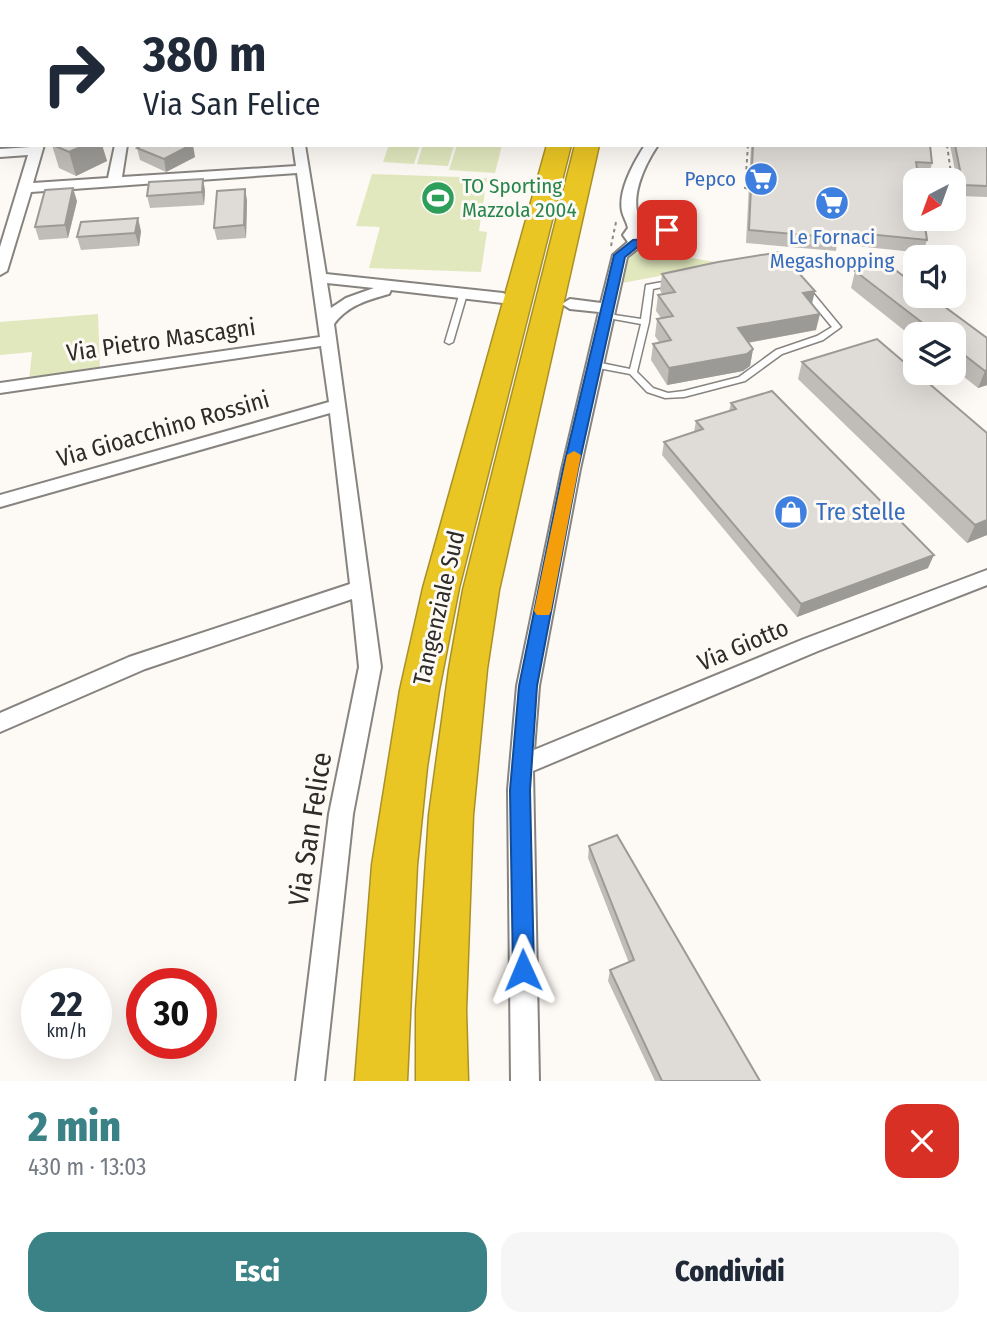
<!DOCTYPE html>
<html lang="it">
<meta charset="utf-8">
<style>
body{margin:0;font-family:"Fira Sans Condensed",sans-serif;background:#f6f6f7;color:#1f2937;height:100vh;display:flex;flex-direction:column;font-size:26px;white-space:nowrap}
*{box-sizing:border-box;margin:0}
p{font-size:23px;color:#747a83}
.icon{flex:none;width:38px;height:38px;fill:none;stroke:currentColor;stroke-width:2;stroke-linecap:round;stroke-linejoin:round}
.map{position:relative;height:1081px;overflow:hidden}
.panel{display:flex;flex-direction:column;background:#fff;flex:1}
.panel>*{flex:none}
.top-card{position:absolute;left:0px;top:0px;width:987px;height:147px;box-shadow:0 7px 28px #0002;background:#fff;color:#1f2937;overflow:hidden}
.needle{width:46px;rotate:221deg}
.tools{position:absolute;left:903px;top:168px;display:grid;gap:14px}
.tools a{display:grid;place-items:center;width:63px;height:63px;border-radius:14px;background:#fff;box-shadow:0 7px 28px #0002;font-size:35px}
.speed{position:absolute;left:21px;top:968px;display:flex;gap:14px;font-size:35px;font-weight:700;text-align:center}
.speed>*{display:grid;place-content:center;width:91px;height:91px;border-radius:50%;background:#fff;box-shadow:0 7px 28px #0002;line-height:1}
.speed small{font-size:18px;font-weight:400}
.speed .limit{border:10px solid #d22;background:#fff;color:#111}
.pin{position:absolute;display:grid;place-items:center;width:60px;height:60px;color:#fff;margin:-30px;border-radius:14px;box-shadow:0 4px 10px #0006}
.me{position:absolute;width:77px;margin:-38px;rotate:359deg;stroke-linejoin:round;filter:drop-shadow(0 0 5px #0008)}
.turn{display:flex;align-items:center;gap:24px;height:147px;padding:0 28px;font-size:32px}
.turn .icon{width:91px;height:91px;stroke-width:2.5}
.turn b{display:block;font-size:49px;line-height:60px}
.round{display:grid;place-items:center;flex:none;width:74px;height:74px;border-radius:21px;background:#f6f6f7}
.overview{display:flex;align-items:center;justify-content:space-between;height:119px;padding:0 28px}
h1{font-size:42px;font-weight:800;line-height:52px;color:#3a8286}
.cta{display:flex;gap:14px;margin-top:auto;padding:14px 28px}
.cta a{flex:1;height:80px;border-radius:21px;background:#3a8286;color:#fff;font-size:28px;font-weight:800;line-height:80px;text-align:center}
.cta a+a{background:#f6f6f7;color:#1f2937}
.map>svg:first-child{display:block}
.green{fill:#e1e8be}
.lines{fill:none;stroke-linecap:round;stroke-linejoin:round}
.service-casing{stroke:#878480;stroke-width:3}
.minor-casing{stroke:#878480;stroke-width:4}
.primary-casing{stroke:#a89027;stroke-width:3}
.motorway-casing{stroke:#a89027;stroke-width:3}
.path{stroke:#8e8b88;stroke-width:2;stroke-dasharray:3.5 3.5;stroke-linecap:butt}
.service{fill:#fff;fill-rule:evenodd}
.minor{fill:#fff;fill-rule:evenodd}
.primary{fill:#f2dd7c;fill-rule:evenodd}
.motorway{fill:#eac625;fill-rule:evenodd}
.wall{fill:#c0bdb9}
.shaded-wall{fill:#9c9a96}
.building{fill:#dfdcd7;stroke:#9c9a96;stroke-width:2}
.route{fill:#1a73e8;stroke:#114b97;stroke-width:2}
.slow{fill:#f59e0b}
.labels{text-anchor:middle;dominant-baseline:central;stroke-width:6;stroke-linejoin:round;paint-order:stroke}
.far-shop-label{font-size:21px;fill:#366cbe;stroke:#fdf9f4;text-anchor:end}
.far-leisure-label{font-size:21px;fill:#27864d;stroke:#fdf9f4;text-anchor:start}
.street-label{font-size:24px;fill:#2e2c2a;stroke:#fdf9f4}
.shop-label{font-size:24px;fill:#366cbe;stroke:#fdf9f4;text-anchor:start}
.near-street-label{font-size:28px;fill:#2e2c2a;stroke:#fdf9f4}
</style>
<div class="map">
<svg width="987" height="1081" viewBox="0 0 987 1081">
<rect width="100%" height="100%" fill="#fdf9f4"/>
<g class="green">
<path d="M389 145H420L414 164 383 162Z"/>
<path d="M423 145H454L448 166 417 164Z"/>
<path d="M457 145H502L495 173 449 170Z"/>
<path d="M372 174 487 178 479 231 487 232 481 272 369 268 380 227 356 226Z"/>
<path d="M642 250C672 251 698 262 729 263L622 283 626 258Z"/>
<path d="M98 314 100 370 29 380 32 352 0 355V322Z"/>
</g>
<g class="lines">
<g class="service-casing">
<g id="service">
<path d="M985 90 987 91V95L985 94Z"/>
<path d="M674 280 678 282 677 284 653 289 649 322 637 372 653 388 668 393 684 391 739 377 776 350 817 336 832 327 802 291V287H808L841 327 823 340 782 354 745 381 684 397 665 398 647 392 630 374 593 367V363L596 362 630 369 641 324 608 318 604 316 608 314 641 319 646 285Z"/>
<path d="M460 292H466L467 294 453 342 449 344 445 342Z"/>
</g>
</g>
<g class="minor-casing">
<g id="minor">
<path d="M74 0H84L73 2Z"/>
<rect x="115" y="0" width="10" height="2"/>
<rect x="344" y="0" width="10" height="2"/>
<path d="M737 0H753L736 2Z"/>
<path d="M32 145H44L33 183 108 178 115 145H127L122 177 296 166 293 145H305L326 274 503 293 511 298 503 303 391 290 389 294C368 300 348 305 334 324L381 667 353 814 324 1081H296L329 814 359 667 352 599 145 669 0 732V713L129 657 350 584 330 413 0 507V495L329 402 321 346 0 393V383L320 337 297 173 31 192 7 271 0 275V247L28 155 0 157V149L31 147ZM327 283 374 288 346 298 331 308Z"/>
<path d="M645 145H658C644 166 628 199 641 223L653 221 672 227 676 240 652 250 640 247 627 257 580 469 539 686 534 750 804 639 987 570V585L818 651 533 771 539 1081H511L508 790 517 686 562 469 599 312 570 309 562 304 570 299 601 303 613 255 628 242 623 235 628 228C627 222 623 217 622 211 618 191 634 162 645 145ZM652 229 660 232 661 238 652 241 637 235 640 231Z"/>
</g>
</g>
<g class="primary-casing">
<g id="primary">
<path d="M0 0H14L15 2H2V6Z"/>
<rect x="985" y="94" width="2" height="12"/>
</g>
</g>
<g class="motorway-casing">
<g id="motorway">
<path d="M528 0H546L547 2H528Z"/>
<path d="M590 0H608L589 2Z"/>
<path d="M643 0H663L662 2Z"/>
<path d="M547 145H571L459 588 439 690 427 767 417 865 407 1081H355L372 865 400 690 423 588Z"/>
<path d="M575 145H599L499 590 487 669 473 815 466 1010 468 1081H416V1010L429 815 449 669 463 590Z"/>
</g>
</g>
<g class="path">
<path d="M22 1 30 2"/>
<path d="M748 145 745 188 749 189"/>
<path d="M947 145 952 180"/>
<path d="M954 191 957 209H954"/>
<path d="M611 246 616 222"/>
</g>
<use href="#service" class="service"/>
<use href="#minor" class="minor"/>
<use href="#primary" class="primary"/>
<use href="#motorway" class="motorway"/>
</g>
<g class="wall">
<path d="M218 0H254L252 2H218Z"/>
<path d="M987 0V52H985V2Z"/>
<path d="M987 104V197L960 196 950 145H985Z"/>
<path d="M2 122V145H18L0 146V127Z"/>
<path d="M52 145H102L107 161 76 176 59 168Z"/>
<path d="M751 145H930L932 163 929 176 918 175 927 240 923 253 837 244 836 251 746 243Z"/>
<path d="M137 148 195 157 166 172 140 160Z"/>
<path d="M203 179 205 191 204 205 150 208 147 196Z"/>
<path d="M245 189 247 201 246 238 217 240 214 228Z"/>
<path d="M77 201 68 238 39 240 35 227Z"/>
<path d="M141 231 139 246 81 250 77 237Z"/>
<path d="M855 271 987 338V385L978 388 954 369V334H915V339L851 288Z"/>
<path d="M662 274 812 304 816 330 748 343 753 349 750 366 743 371 667 385 651 360 653 344 659 342 655 336 657 319 661 318 656 311 658 295 662 294 660 290Z"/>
<path d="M802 362 987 433V535L967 543 798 379Z"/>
<path d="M731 403 928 568 797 617 662 455 664 442 694 432 696 421 729 411Z"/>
<path d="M589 846 760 1081H655L608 981 610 970 629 963 588 858Z"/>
</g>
<g class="shaded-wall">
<path d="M236 0H254L252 2H236Z"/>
<path d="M85 145H102L107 161 76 176 69 152Z"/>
<path d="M191 145H193L195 157 166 172 164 159Z"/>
<path d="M203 179 205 191 204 205 202 192Z"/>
<path d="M73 188 77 201 68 238 65 225Z"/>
<path d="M245 189 247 201 246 238 244 225Z"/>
<path d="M138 218 141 231 139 246 135 233Z"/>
<path d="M815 291 811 308 803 293Z"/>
<path d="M820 314 816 330 734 345 738 328Z"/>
<path d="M753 349 750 366 743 371 667 385 669 368Z"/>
<path d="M987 370V385L978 388 985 371Z"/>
<path d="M987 520V535L967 543 975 525Z"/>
<path d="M934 555 928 568 797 617 801 604Z"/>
</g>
<g class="building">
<path d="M763 0H987V40H985V2H758Z"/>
<path d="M985 104H987V186L963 185 955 145H985Z"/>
<path d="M2 122V136L0 137V127Z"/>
<path d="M53 145H85L69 152Z"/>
<path d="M142 145H191L164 159 137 148Z"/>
<path d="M753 145H930L932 163 916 162 919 180H915V219H924L927 240 838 231 839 238 749 230Z"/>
<path d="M203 179 202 192 147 196 149 182Z"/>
<path d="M73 188 65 225 35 227 45 190Z"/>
<path d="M245 189 244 225 214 228 217 191Z"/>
<path d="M138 218 135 233 77 237 81 222Z"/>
<path d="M780 252 815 291 803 293 820 314 738 328 753 349 747 354 669 368 653 344 671 340 657 319 673 316 658 295 675 292 662 274 718 262Z"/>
<path d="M885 262 915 285V296H930L987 338V370L985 371 954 347V334H937L855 271Z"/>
<path d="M877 339 987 433V520L975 525 802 362Z"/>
<path d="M772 391 934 555 801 604 664 442 703 429 696 421 736 409 731 403Z"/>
<path d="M617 835 760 1081H662L610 970 634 960 589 846Z"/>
</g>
<path class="route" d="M667 227 671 228 677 237 670 246 652 249 639 246 625 257 578 469 537 686 530 790 534 970 531 977 523 980 516 977 513 970 510 790 519 686 563 469 614 255 633 240C644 238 656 247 665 237L661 230Z"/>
<path class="slow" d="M574 451 581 455 551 611 549 615H537L534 611 567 455Z"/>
<defs>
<g id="supermarket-disc" transform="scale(1.75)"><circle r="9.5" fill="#3f7fe0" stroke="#fdf9f4"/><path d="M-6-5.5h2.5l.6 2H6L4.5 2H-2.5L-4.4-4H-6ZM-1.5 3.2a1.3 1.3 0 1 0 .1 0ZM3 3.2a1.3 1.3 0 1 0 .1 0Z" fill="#fff"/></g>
<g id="stadium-disc" transform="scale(1.75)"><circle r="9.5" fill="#2e9e5b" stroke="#fdf9f4"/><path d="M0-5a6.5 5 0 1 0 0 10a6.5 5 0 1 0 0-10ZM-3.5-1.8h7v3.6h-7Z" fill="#fff"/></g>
<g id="shop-disc" transform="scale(1.75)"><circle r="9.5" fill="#3f7fe0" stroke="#fdf9f4"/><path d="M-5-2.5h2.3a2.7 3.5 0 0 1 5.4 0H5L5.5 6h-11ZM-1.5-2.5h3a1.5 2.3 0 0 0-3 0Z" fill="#fff"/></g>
</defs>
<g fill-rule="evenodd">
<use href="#supermarket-disc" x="761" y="179"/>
<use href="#stadium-disc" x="438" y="198"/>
<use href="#supermarket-disc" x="832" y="203"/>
<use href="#shop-disc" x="791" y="512"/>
</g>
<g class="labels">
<g class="far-shop-label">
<text x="736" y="179">Pepco</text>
<text x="832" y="237" text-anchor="middle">Le Fornaci<tspan x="832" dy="24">Megashopping</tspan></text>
</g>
<g class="far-leisure-label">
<text x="462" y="186">TO Sporting<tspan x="462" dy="24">Mazzola 2004</tspan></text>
</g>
<g class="street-label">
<text transform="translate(161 340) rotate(-8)">Via Pietro Mascagni</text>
<text transform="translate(163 429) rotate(-16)">Via Gioacchino Rossini</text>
<text transform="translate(439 608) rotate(-77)">Tangenziale Sud</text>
<text transform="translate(743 645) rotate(-23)">Via Giotto</text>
</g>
<g class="shop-label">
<text x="816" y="512">Tre stelle</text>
</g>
<g class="near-street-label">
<text transform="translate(310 829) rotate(-81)">Via San Felice</text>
</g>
</g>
</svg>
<div class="tools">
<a><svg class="needle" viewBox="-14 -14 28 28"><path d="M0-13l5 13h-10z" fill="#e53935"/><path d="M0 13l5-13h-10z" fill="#747a83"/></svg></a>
<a><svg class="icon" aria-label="sound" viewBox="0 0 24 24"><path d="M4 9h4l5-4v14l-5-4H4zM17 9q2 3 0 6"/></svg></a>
<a><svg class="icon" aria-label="layers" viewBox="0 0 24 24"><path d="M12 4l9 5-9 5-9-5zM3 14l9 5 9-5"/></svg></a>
</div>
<div class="speed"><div>22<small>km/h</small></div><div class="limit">30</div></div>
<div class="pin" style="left:667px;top:230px;background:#d93025"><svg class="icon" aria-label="arrive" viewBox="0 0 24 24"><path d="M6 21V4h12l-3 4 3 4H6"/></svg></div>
<svg class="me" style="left:523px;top:970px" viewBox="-20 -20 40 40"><path d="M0-17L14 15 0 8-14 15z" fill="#1a73e8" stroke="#fff" stroke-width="4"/></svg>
<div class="top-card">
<div class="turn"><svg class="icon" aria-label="right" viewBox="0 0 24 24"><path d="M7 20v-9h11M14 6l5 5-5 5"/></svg><div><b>380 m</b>Via San Felice</div></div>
</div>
</div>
<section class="panel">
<div class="overview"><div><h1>2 min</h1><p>430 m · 13:03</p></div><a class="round" style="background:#d93025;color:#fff"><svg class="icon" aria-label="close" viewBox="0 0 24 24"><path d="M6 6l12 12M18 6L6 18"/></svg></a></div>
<div class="cta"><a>Esci</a><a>Condividi</a></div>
</section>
